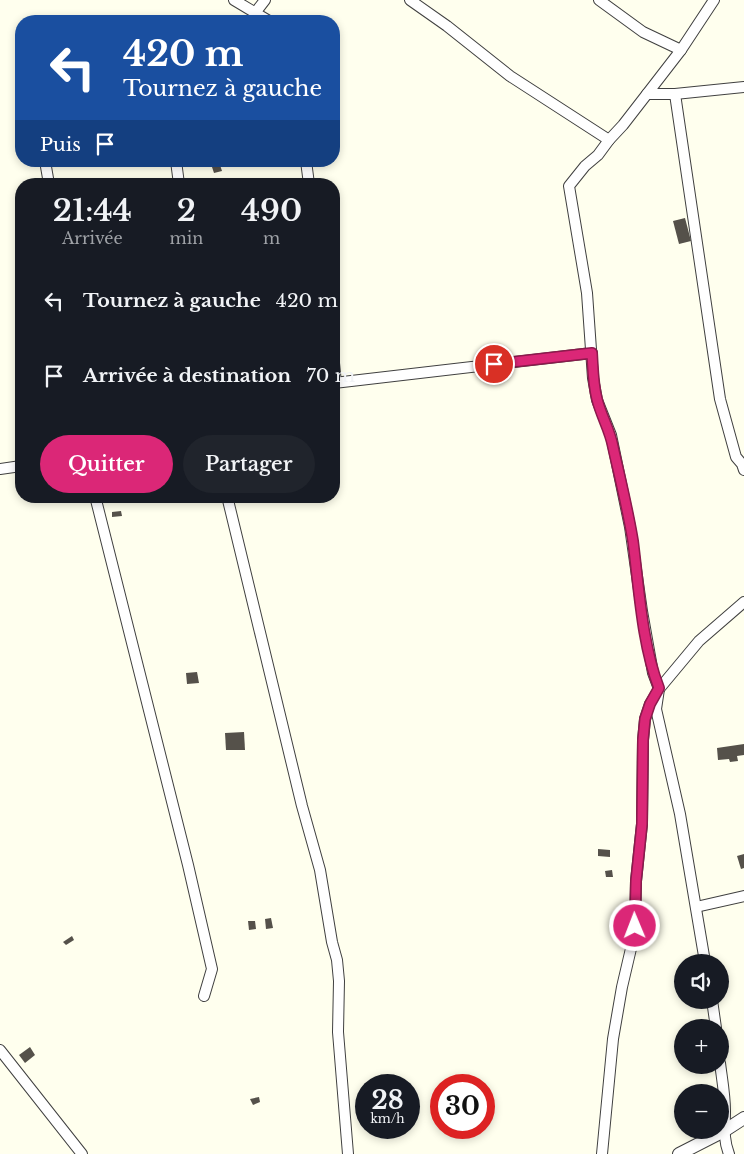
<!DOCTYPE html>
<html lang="fr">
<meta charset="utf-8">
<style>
body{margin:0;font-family:"Libre Baskerville",serif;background:#20242c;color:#f1f3f6;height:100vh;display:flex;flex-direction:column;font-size:19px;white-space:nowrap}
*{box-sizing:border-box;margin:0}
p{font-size:16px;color:#9ea1a6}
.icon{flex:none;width:28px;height:28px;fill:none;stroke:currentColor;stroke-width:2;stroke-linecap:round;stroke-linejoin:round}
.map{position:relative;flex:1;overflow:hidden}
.sheet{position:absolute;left:15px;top:178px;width:325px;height:325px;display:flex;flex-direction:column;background:#171b24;border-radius:20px;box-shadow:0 2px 8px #0003}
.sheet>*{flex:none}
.top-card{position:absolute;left:15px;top:15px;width:325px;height:152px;border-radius:20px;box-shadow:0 2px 8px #0003;background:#1a4fa0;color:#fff;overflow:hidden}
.controls{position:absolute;left:674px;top:954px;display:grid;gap:10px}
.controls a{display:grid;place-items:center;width:55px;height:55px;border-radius:50%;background:#171b24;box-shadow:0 2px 8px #0003;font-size:25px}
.speed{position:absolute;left:355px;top:1074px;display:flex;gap:10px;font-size:25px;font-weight:700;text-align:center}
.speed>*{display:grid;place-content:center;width:65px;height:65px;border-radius:50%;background:#171b24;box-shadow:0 2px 8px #0003;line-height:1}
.speed small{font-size:12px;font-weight:400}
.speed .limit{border:8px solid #d22;background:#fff;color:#111}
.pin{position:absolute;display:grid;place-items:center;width:42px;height:42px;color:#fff;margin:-21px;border:2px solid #fff;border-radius:50%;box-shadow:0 1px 5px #0007}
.me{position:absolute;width:55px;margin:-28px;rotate:359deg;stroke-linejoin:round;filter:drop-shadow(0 0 4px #0008)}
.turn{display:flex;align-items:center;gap:18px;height:105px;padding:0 25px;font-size:22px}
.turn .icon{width:65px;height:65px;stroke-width:2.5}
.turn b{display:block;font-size:35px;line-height:42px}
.then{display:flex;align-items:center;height:48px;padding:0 25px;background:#0003;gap:10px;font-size:19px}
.eta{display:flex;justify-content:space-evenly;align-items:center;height:85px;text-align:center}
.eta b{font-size:30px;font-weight:600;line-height:35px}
.primary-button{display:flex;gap:10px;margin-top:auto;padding:10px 25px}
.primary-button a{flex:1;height:58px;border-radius:30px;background:#db2777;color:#fff;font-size:20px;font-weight:600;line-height:58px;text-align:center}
.primary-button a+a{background:#20242c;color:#f1f3f6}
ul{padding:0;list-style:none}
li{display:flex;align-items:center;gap:15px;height:75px;padding:0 25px}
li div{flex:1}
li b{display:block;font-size:19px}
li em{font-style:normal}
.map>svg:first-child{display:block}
.building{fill:#55514a}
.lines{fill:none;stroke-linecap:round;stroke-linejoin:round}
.minor-casing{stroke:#404040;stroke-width:12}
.tertiary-casing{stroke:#404040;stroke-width:14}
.minor{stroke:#fff;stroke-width:10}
.tertiary{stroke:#fff;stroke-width:12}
.route-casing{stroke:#8e194d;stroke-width:12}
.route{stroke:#db2777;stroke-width:9}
</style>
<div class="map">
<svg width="744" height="1154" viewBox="0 0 744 1154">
<rect width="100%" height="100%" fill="#ffe"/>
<g class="building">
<path d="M220 165 222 171 214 173 212 167Z"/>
<path d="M685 218 691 241 679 244 673 221Z"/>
<path d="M121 511 122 516 112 517V512Z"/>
<path d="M197 672 199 683 187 684 186 673Z"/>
<path d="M244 732 245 750H226L225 733Z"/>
<path d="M744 744V755L737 756 738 761 730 762 729 759 718 760 717 748Z"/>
<path d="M598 849 610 850V857L598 856Z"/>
<path d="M744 854V868L741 869 737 856Z"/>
<path d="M612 870 613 877H606L605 871Z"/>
<path d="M271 918 273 928 266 929 265 919Z"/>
<path d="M248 921H255L256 929 249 930Z"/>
<path d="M72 936 74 940 66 945 63 942Z"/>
<path d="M30 1047 35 1055 25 1063 19 1055Z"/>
<path d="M259 1097 260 1102 253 1105 250 1099Z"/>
</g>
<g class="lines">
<g class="minor-casing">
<g id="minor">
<path d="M234 0 269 21"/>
<path d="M410 0 447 26 510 76 609 140"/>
<path d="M599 0 643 32 681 50"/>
<path d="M255 13 265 0"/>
<path d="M647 94H675L744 87"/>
<path d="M675 94 720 399 736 457 742 464 744 470"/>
<path d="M45 161 49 184"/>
<path d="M176 161 179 184"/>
<path d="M306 161 309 184"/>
<path d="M334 363 336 383"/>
<path d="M334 383 592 353"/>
<path d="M0 469 21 466"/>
<path d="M95 496 188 865 212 969 204 996"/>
<path d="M227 496 302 806 320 870 332 942 337 960 339 981 338 1032 348 1154"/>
<path d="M696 907 744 896"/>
<path d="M705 962 680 814 656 709 659 689 653 673 642 611 630 527 611 435 597 400 593 378 587 293 569 186 585 166 598 155 609 140 623 125 647 94 681 50 714 0"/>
<path d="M712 1000 716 1028"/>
<path d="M0 1050 82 1154"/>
<path d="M720 1063C722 1079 725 1095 725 1111 725 1126 723 1139 729 1154"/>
<path d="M602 1154 613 1039 622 987 633 940 635 926 636 881 642 824 643 740 645 719 650 704 659 689 699 641 744 602"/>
</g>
</g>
<g class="tertiary-casing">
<path id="tertiary" d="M679 1154 724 1131 744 1118"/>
</g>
<use href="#minor" class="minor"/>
<use href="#tertiary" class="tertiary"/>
</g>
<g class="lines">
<g class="route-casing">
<path id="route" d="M494 364 592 353C593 368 593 384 597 399 601 416 610 430 613 447 620 478 628 510 633 541 639 588 642 645 659 688L650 704 645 719 643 740 642 824 636 881 635 926"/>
</g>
<use href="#route" class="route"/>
</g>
</svg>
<div class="controls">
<a><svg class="icon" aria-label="sound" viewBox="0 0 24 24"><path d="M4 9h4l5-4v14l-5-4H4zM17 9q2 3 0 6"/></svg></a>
<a>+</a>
<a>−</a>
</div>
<div class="speed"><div>28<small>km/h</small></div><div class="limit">30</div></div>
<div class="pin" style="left:494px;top:364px;background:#d93025"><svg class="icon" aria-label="arrive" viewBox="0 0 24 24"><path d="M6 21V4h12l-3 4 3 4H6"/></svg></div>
<svg class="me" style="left:635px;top:926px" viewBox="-20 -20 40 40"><circle r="17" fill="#db2777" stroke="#fff" stroke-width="3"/><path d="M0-11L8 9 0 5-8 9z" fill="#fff"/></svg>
<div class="top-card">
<div class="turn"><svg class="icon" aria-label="left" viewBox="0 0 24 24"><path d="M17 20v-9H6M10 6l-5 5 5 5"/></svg><div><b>420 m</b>Tournez à gauche</div></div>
<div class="then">Puis<svg class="icon" aria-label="arrive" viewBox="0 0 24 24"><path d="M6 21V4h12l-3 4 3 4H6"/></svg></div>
</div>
<section class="sheet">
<div class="eta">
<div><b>21:44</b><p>Arrivée</p></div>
<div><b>2</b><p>min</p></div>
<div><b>490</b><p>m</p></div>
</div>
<ul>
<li><svg class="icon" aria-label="left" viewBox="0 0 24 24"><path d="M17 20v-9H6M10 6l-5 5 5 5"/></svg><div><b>Tournez à gauche</b></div><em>420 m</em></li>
<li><svg class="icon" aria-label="arrive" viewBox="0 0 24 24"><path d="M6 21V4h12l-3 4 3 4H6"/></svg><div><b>Arrivée à destination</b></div><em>70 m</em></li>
</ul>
<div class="primary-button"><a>Quitter</a><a>Partager</a></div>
</section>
</div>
